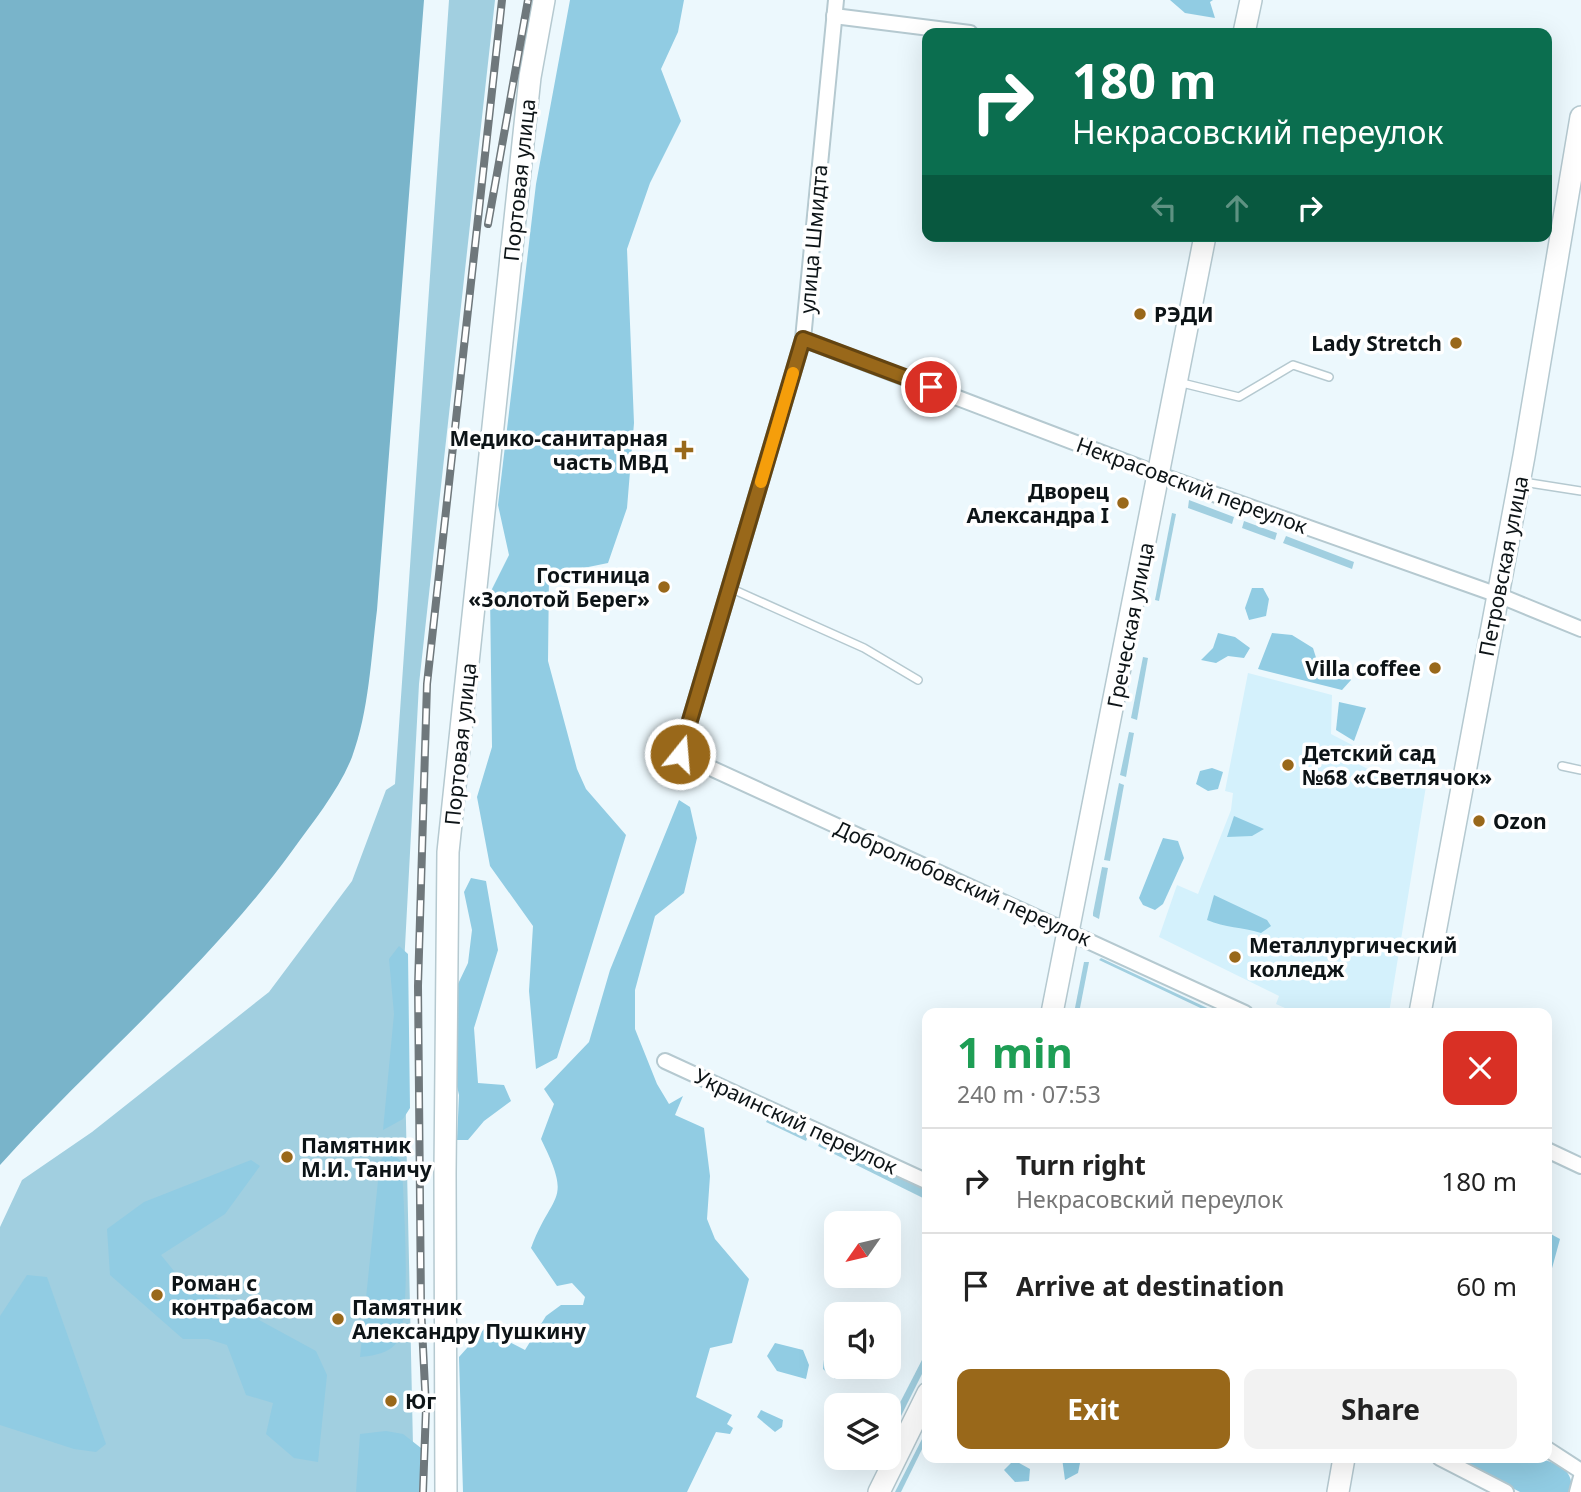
<!DOCTYPE html>
<meta charset="utf-8">
<style>
body{margin:0;font-family:"Noto Sans",sans-serif;background:#f2f2f2;color:#222;height:100vh;display:flex;flex-direction:column;font-size:26px;white-space:nowrap}
*{box-sizing:border-box;margin:0}
p{font-size:23px;color:#767676}
.icon{flex:none;width:38px;height:38px;fill:none;stroke:currentColor;stroke-width:2;stroke-linecap:round;stroke-linejoin:round}
.map{position:relative;flex:1;overflow:hidden}
.side{position:absolute;left:922px;top:1008px;width:630px;height:455px;display:flex;flex-direction:column;background:#fff;border-radius:14px;box-shadow:0 7px 28px #0002}
.side>*{flex:none}
.top-card{position:absolute;left:922px;top:28px;width:630px;height:214px;border-radius:14px;box-shadow:0 7px 28px #0002;background:#0b6e4f;color:#fff;overflow:hidden}
.needle{width:46px;rotate:236deg}
.buttons{position:absolute;left:824px;top:1211px;display:grid;gap:14px}
.buttons a{display:grid;place-items:center;width:77px;height:77px;border-radius:14px;background:#fff;box-shadow:0 7px 28px #0002;font-size:35px}
.pin{position:absolute;display:grid;place-items:center;width:60px;height:60px;color:#fff;margin:-30px;border:4px solid #fff;border-radius:50%;box-shadow:0 2px 7px #0007}
.me{position:absolute;width:77px;margin:-38px;rotate:17deg;stroke-linejoin:round;filter:drop-shadow(0 0 5px #0008)}
.turn{display:flex;align-items:center;gap:24px;height:147px;padding:0 35px;font-size:32px}
.turn .icon{width:91px;height:91px;stroke-width:2.5}
.turn b{display:block;font-size:49px;line-height:60px}
.lanes{display:flex;align-items:center;height:66px;padding:0 35px;background:#0003;justify-content:center;gap:35px;direction:ltr}
.lanes .off{opacity:.35}
.round{display:grid;place-items:center;flex:none;width:74px;height:74px;border-radius:14px;background:#f2f2f2}
.headline{display:flex;align-items:center;justify-content:space-between;height:119px;padding:0 35px}
h1{font-size:42px;font-weight:700;line-height:52px;color:#1e9e55}
.button{display:flex;gap:14px;margin-top:auto;padding:14px 35px}
.button a{flex:1;height:80px;border-radius:14px;background:#99681a;color:#fff;font-size:28px;font-weight:700;line-height:80px;text-align:center}
.button a+a{background:#f2f2f2;color:#222}
ul{padding:0;list-style:none}
li{display:flex;align-items:center;gap:21px;height:105px;padding:0 35px;border-top:2px solid #e0e0e0}
li div{flex:1}
li b{display:block;font-size:26px}
li em{font-style:normal}
.map>svg:first-child{display:block}
.built{fill:#d4f1fc}
.green{fill:#a1cfe0}
.forest{fill:#91cce3}
.water{fill:#79b4ca}
.lines{fill:none;stroke-linecap:round;stroke-linejoin:round}
.lane-casing{stroke:#b5c9d0;stroke-width:10}
.street-casing{stroke:#b5c9d0;stroke-width:18}
.secondary-casing{stroke:#b5c9d0;stroke-width:24}
.lane{stroke:#fff;stroke-width:7}
.street{stroke:#fff;stroke-width:14}
.secondary{stroke:#fff;stroke-width:21}
.rail-casing{stroke:#6f787c;stroke-width:8}
.rail{stroke:#fff;stroke-width:5;stroke-dasharray:16;stroke-linecap:butt}
.route-casing{stroke:#634411;stroke-width:18}
.route{stroke:#99681a;stroke-width:12}
.slow{stroke:#f59e0b;stroke-width:12}
.poi-dot{fill:#99681a;stroke:#fff;stroke-width:2.5}
.labels{text-anchor:middle;dominant-baseline:central;stroke-width:7;stroke-linejoin:round;paint-order:stroke}
.street-label{font-size:21px;fill:#0d1417;stroke:#fff}
.poi-label{font-size:21px;font-weight:bold;fill:#0d1417;stroke:#fff;text-anchor:start}
</style>
<div class="map">
<svg width="1581" height="1492" viewBox="0 0 1581 1492">
<rect width="100%" height="100%" fill="#ecf8fd"/>
<path class="built" d="M1248 673 1332 695 1331 734 1356 747 1354 762 1388 779 1426 786 1389 1013H1296L1276 1004 1279 996 1159 937 1177 885 1198 894 1231 810 1233 793 1225 791Z"/>
<g class="green">
<path d="M449 0H495L419 684 403 984 414 1492H0V1227L22 1180 92 1132 269 992 352 881 386 790 395 784Z"/>
<path d="M1189 500 1234 517 1232 524 1188 508Z"/>
<path d="M1172 513 1176 514 1159 601 1155 600Z"/>
<path d="M1244 521 1277 533 1275 540 1242 528Z"/>
<path d="M1286 536 1354 562 1352 569 1283 543Z"/>
<path d="M1143 657 1148 658 1137 720 1131 718Z"/>
<path d="M1129 732 1134 733 1126 777 1120 775Z"/>
<path d="M1119 783 1124 785 1110 861 1104 860Z"/>
<path d="M1102 867 1108 868 1099 919 1093 916V913Z"/>
<path d="M1101 958 1218 1013H1211L1099 960Z"/>
<path d="M1084 962H1089L1079 1013H1074Z"/>
<path d="M769 1117 809 1135 806 1141 766 1122Z"/>
<path d="M821 1141 927 1189V1200L818 1146Z"/>
<path d="M924 1356 927 1358V1364L889 1440V1424Z"/>
<path d="M923 1437 927 1439 901 1492H895Z"/>
</g>
<g class="forest">
<path d="M570 0H684L678 32 661 69 681 121 650 183 627 249 634 423 627 508 608 563 549 575 548 661 577 769 586 789 626 835 557 1058 536 1069 529 991 533 926 490 866 477 797 492 747 490 593 509 555 498 505 536 184Z"/>
<path d="M1170 0H1213L1210 2 1215 18 1185 13Z"/>
<path d="M1252 588H1263L1269 599 1266 616 1249 620 1245 608Z"/>
<path d="M1218 633 1235 637 1250 648 1244 658 1228 656 1216 663 1201 660 1213 648Z"/>
<path d="M1272 633 1292 635 1313 648 1318 664 1343 666 1351 680 1342 690 1258 669Z"/>
<path d="M1339 702 1366 708 1354 741 1336 730Z"/>
<path d="M1212 768 1223 772 1218 789 1208 791 1196 784 1200 771Z"/>
<path d="M679 800 690 807 697 838 684 893 655 916 635 990V1029L657 1084 669 1104 683 1096 675 1115 704 1128 710 1176 707 1219 715 1239 749 1279 732 1343 710 1348 696 1397 732 1415 727 1424 733 1428 730 1434 716 1432 687 1492H463L459 1357 484 1329 525 1350 546 1316 561 1305H583L585 1297 572 1283 557 1286 531 1248C553 1190 573 1204 541 1139L554 1104 544 1089 589 1042 610 970Z"/>
<path d="M1234 816 1264 829 1252 836 1227 837Z"/>
<path d="M1163 838 1178 841 1184 858 1163 904 1155 910 1143 905 1139 898Z"/>
<path d="M471 878 486 881 498 950 474 1028 478 1083 504 1085 511 1101 484 1121 468 1140H457L459 1095 453 1069 454 1031 457 986 468 963 472 930 464 892Z"/>
<path d="M1214 895 1267 920 1271 926 1261 933C1242 927 1225 928 1207 920Z"/>
<path d="M399 946 408 954 410 1108 403 1119 383 1130 394 1014 389 959Z"/>
<path d="M388 1150 402 1162C403 1203 412 1307 398 1340 392 1353 373 1356 360 1357L380 1161Z"/>
<path d="M251 1160 260 1166 225 1214 161 1255 178 1276 316 1351 327 1375 318 1462 294 1458 266 1434 273 1403 246 1395 227 1345 208 1339H183L110 1275 107 1229 144 1202Z"/>
<path d="M1547 1232 1560 1239 1551 1272 1547 1273Z"/>
<path d="M27 1275 47 1277 106 1444 96 1452 74 1449 0 1425V1316Z"/>
<path d="M836 1339V1367H847L835 1379 823 1369 825 1350Z"/>
<path d="M775 1343 803 1350 809 1365 806 1379 777 1371 767 1356Z"/>
<path d="M761 1410 783 1420 782 1427 775 1432 757 1417Z"/>
<path d="M386 1431 403 1434 421 1448 422 1492H356L360 1434Z"/>
<path d="M1062 1458H1081L1078 1473 1065 1480Z"/>
<path d="M1456 1458C1484 1458 1580 1445 1571 1492H1520Z"/>
<path d="M1014 1460 1030 1469 1029 1481 1015 1482 1004 1470Z"/>
</g>
<path class="water" d="M0 0H424L377 610C371 658 369 711 352 757 339 790 313 822 292 851 207 968 96 1059 0 1165Z"/>
<g class="lines">
<g class="lane-casing">
<g id="lane">
<path d="M1178 382 1239 397 1293 365 1329 377"/>
<path d="M1523 482 1581 491"/>
<path d="M730 588 864 648 918 680"/>
<path d="M1562 766 1581 770"/>
</g>
</g>
<g class="street-casing">
<g id="street">
<path d="M836 0 803 339 680 754 1245 1013"/>
<path d="M834 16 970 33"/>
<path d="M803 339 1160 475 1498 595 1581 629"/>
<path d="M665 1061 928 1182"/>
<path d="M1547 1150 1581 1166"/>
<path d="M1547 1449 1581 1471"/>
<path d="M1440 1458 1506 1492"/>
<path d="M1577 1492 1581 1477"/>
</g>
</g>
<g class="secondary-casing">
<g id="secondary">
<path d="M1244 33 1251 0"/>
<path d="M1052 1013 1205 236"/>
<path d="M1420 1013 1524 456 1581 117"/>
<path d="M446 1492 445 1173 448 852 530 77 544 0"/>
<path d="M879 1492 928 1393"/>
<path d="M1338 1492 1344 1458"/>
</g>
</g>
<use href="#lane" class="lane"/>
<use href="#street" class="street"/>
<use href="#secondary" class="secondary"/>
<g class="rail-casing">
<g id="rail">
<path d="M488 224 528 0"/>
<path d="M423 1492 426 1408 421 1307 418 986 427 684 502 0"/>
</g>
</g>
<use href="#rail" class="rail"/>
</g>
<g class="lines">
<g class="route-casing">
<path id="route" d="M680 754 803 339 931 387"/>
</g>
<use href="#route" class="route"/>
<path class="slow" d="M761 482 793 373"/>
</g>
<g class="poi-dot">
<circle cx="1140" cy="314" r="7"/>
<circle cx="1456" cy="343" r="7"/>
<path d="M680.5 439.5h7v7h7v7h-7v7h-7v-7h-7v-7h7z"/>
<circle cx="1123" cy="503" r="7"/>
<circle cx="664" cy="587" r="7"/>
<circle cx="1435" cy="668" r="7"/>
<circle cx="1288" cy="765" r="7"/>
<circle cx="1479" cy="821" r="7"/>
<circle cx="1235" cy="957" r="7"/>
<circle cx="287" cy="1157" r="7"/>
<circle cx="157" cy="1295" r="7"/>
<circle cx="338" cy="1319" r="7"/>
<circle cx="391" cy="1401" r="7"/>
</g>
<g class="labels">
<g class="street-label">
<text transform="translate(519 180) rotate(-84)">Портовая улица</text>
<text transform="translate(813 239) rotate(-85)">улица Шмидта</text>
<text transform="translate(1192 485) rotate(20)">Некрасовский переулок</text>
<text transform="translate(1503 566) rotate(-79)">Петровская улица</text>
<text transform="translate(1130 625) rotate(-79)">Греческая улица</text>
<text transform="translate(460 744) rotate(-84)">Портовая улица</text>
<text transform="translate(963 883) rotate(24)">Добролюбовский переулок</text>
<text transform="translate(796 1121) rotate(25)">Украинский переулок</text>
</g>
<g class="poi-label">
<text x="1154" y="314">РЭДИ</text>
<text x="1442" y="343" text-anchor="end">Lady Stretch</text>
<text x="668" y="438" text-anchor="end">Медико-санитарная<tspan x="668" dy="24">часть МВД</tspan></text>
<text x="1109" y="491" text-anchor="end">Дворец<tspan x="1109" dy="24">Александра I</tspan></text>
<text x="650" y="575" text-anchor="end">Гостиница<tspan x="650" dy="24">«Золотой Берег»</tspan></text>
<text x="1421" y="668" text-anchor="end">Villa coffee</text>
<text x="1302" y="753">Детский сад<tspan x="1302" dy="24">№68 «Светлячок»</tspan></text>
<text x="1493" y="821">Ozon</text>
<text x="1249" y="945">Металлургический<tspan x="1249" dy="24">колледж</tspan></text>
<text x="301" y="1145">Памятник<tspan x="301" dy="24">М.И. Таничу</tspan></text>
<text x="171" y="1283">Роман с<tspan x="171" dy="24">контрабасом</tspan></text>
<text x="352" y="1307">Памятник<tspan x="352" dy="24">Александру Пушкину</tspan></text>
<text x="405" y="1401">Юг</text>
</g>
</g>
</svg>
<div class="buttons">
<a><svg class="needle" viewBox="-14 -14 28 28"><path d="M0-13l5 13h-10z" fill="#e53935"/><path d="M0 13l5-13h-10z" fill="#767676"/></svg></a>
<a><svg class="icon" aria-label="sound" viewBox="0 0 24 24"><path d="M4 9h4l5-4v14l-5-4H4zM17 9q2 3 0 6"/></svg></a>
<a><svg class="icon" aria-label="layers" viewBox="0 0 24 24"><path d="M12 4l9 5-9 5-9-5zM3 14l9 5 9-5"/></svg></a>
</div>
<div class="pin" style="left:931px;top:387px;background:#d93025"><svg class="icon" aria-label="arrive" viewBox="0 0 24 24"><path d="M6 21V4h12l-3 4 3 4H6"/></svg></div>
<svg class="me" style="left:680px;top:754px" viewBox="-20 -20 40 40"><circle r="17" fill="#99681a" stroke="#fff" stroke-width="3"/><path d="M0-11L8 9 0 5-8 9z" fill="#fff"/></svg>
<div class="top-card">
<div class="turn"><svg class="icon" aria-label="right" viewBox="0 0 24 24"><path d="M7 20v-9h11M14 6l5 5-5 5"/></svg><div><b>180 m</b>Некрасовский переулок</div></div>
<div class="lanes"><svg class="icon off" aria-label="left" viewBox="0 0 24 24"><path d="M17 20v-9H6M10 6l-5 5 5 5"/></svg><svg class="icon off" aria-label="ahead" viewBox="0 0 24 24"><path d="M12 20V5M6 11l6-6 6 6"/></svg><svg class="icon" aria-label="right" viewBox="0 0 24 24"><path d="M7 20v-9h11M14 6l5 5-5 5"/></svg></div>
</div>
<section class="side">
<div class="headline"><div><h1>1 min</h1><p>240 m · 07:53</p></div><a class="round" style="background:#d93025;color:#fff"><svg class="icon" aria-label="close" viewBox="0 0 24 24"><path d="M6 6l12 12M18 6L6 18"/></svg></a></div>
<ul>
<li><svg class="icon" aria-label="right" viewBox="0 0 24 24"><path d="M7 20v-9h11M14 6l5 5-5 5"/></svg><div><b>Turn right</b><p>Некрасовский переулок</p></div><em>180 m</em></li>
<li><svg class="icon" aria-label="arrive" viewBox="0 0 24 24"><path d="M6 21V4h12l-3 4 3 4H6"/></svg><div><b>Arrive at destination</b></div><em>60 m</em></li>
</ul>
<div class="button"><a>Exit</a><a>Share</a></div>
</section>
</div>
